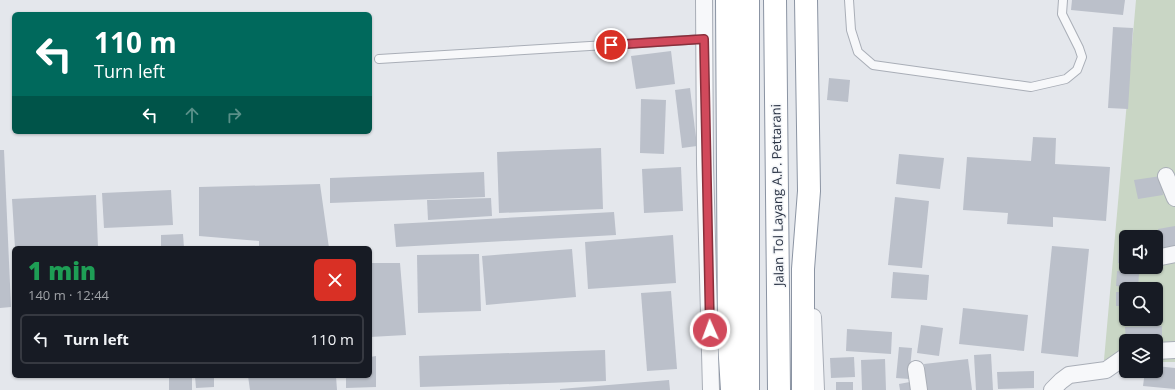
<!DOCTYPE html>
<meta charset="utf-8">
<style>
body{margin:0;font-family:"Open Sans",sans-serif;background:#20242c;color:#f1f3f6;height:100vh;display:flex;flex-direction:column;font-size:15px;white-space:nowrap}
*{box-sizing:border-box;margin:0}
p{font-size:13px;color:#9ea1a6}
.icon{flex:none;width:22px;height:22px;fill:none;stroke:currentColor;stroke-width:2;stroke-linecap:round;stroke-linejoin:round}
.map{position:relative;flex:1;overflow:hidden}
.sheet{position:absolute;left:12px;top:246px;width:360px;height:132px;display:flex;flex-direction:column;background:#171b24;border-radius:6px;box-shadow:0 1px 3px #0004}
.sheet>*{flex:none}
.top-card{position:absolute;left:12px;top:12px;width:360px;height:122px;border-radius:6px;box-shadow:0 1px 3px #0004;background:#00695c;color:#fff;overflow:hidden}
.controls{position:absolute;left:1119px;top:230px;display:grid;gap:8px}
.controls a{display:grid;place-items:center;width:44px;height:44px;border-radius:6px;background:#171b24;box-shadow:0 1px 3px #0004;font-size:20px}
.pin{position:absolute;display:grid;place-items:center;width:34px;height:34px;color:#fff;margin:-17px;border:2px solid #fff;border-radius:50%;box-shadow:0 1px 4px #0007}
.me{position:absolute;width:44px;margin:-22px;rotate:358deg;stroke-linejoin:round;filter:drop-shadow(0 0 3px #0008)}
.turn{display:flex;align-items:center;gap:14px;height:84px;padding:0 16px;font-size:18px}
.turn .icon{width:52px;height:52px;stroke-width:2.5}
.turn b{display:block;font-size:28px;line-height:34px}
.lanes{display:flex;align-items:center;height:38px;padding:0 16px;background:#0003;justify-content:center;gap:20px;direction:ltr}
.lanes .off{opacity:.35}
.round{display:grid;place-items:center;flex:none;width:42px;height:42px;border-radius:6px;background:#20242c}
.summary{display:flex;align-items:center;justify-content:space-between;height:68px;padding:0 16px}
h1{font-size:24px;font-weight:800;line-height:30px;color:#1e9e55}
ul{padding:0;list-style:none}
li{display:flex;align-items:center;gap:12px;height:50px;margin:0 8px 6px;padding:0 8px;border:2px solid #363941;border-radius:6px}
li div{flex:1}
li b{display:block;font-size:15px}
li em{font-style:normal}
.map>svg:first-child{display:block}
.green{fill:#c9d6c5;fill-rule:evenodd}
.building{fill:#bbc0ca}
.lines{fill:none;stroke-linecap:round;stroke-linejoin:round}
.service-casing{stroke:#a9aeb7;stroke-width:10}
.minor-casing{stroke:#a9aeb7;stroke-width:18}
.motorway-casing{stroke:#8b94a3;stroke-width:24}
.service{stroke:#f7f8fa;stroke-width:8}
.minor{stroke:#f7f8fa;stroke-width:16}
.motorway{stroke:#fff;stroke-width:22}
.route-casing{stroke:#882f3b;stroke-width:10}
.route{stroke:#d1495b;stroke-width:7}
.labels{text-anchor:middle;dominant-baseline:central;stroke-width:3;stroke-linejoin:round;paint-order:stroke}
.street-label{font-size:13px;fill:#2b3445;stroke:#f4f6f9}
</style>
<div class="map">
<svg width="1175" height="390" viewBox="0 0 1175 390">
<rect width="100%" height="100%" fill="#e4e7ec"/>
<path class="green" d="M1136 0H1175V362H1156V341H1126V361L1104 360ZM1126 237H1156V267H1126ZM1126 289H1156V319H1126Z"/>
<g class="building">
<path d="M1072 0H1125L1123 15 1071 10Z"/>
<path d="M1113 27 1133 28 1128 109 1108 108Z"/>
<path d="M671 51 675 84 636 89 631 56Z"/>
<path d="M829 78 850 80 848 102 827 100Z"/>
<path d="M690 88 697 146 682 148 675 90Z"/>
<path d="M641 99 666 100 664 154 640 153Z"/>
<path d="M1033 137 1056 138 1055 164 1110 167 1106 221 1053 217V227L1007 224 1008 213 963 210 967 157 1031 161Z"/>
<path d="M601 148 603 209 499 213 497 152Z"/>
<path d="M0 150H4L11 307 0 308Z"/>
<path d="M899 154 944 158 940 189 896 184Z"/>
<path d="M681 167 683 211 644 213 642 169Z"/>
<path d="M484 172 485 197 330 203V178Z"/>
<path d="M1161 176 1163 195 1138 199 1134 180Z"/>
<path d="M320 184 329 248H259V241L199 236V187Z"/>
<path d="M171 190 173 225 104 228 102 193Z"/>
<path d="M96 195 98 248H15L12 199Z"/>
<path d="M895 197 929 201 922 268 888 265Z"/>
<path d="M491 198 492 216 428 220 427 200Z"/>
<path d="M614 212 616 235 396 247 394 224Z"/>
<path d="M1175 226V247L1161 249 1158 229Z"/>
<path d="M183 234 184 248H161V235Z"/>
<path d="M673 235 676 283 588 289 585 242Z"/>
<path d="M1052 246 1089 249 1078 357 1041 353Z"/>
<path d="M1119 247 1126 248V264L1118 263Z"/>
<path d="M572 249 576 297 486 305 482 256Z"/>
<path d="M479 254 481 311 418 313 417 255Z"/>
<path d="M370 263H400L406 335 370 337Z"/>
<path d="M1117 271 1139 273 1138 288 1116 286Z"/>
<path d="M893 272 929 275 927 300 891 298Z"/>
<path d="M671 291 677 369 647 371 641 293Z"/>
<rect x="1116" y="292" width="10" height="14"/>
<path d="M963 308 1028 315 1024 351 959 344Z"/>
<path d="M921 325 943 328 939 356 917 353Z"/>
<path d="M1162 326V340L1126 341 1125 327Z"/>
<path d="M847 329 892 332 891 354 846 351Z"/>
<path d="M899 347 912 348 909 379 896 378Z"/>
<path d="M605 350 606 381 420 387 419 356Z"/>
<path d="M991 354 993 390H976L974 355Z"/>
<path d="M376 356V387L346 388V376H370V357Z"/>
<path d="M854 357 855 377 831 378 830 358Z"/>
<path d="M885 359 886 390H862L861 360Z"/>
<path d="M968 359 972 390H927L924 364Z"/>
<path d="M1156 366 1175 368V389L1143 386 1145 371H1156Z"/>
<path d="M1034 371V388L998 389 997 372Z"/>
<rect x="169" y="376" width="23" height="14"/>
<path d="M195 376H214V387L196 388Z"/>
<path d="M248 376H336L337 390H250Z"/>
<path d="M669 380 670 390H560V389Z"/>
<path d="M915 381 917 390H900L899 384Z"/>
<rect x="836" y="382" width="17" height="8"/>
</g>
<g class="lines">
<g class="service-casing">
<g id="service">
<path d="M849 0 851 30 858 52 873 65 1031 87 1066 79 1077 70 1082 57 1079 48 1062 14 1063 0"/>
<path d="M379 59 704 39"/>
</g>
</g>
<g class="minor-casing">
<g id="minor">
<path d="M704 0 705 164 711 390"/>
<path d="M1166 176 1175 198"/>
<path d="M1156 258 1175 254"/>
<path d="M813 317 816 390"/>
<path d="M1156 351 1175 350"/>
<path d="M916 369 919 390"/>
<path d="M1052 390 1061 381 1069 375 1106 370 1126 356"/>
</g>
</g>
<g class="motorway-casing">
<g id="motorway">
<path d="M727 0 729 342 732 390"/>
<path d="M775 0 779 390"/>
<path d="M748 390V0"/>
<path d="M803 390V269L809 191 806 0"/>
</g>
</g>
<use href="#service" class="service"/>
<use href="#minor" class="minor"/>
<use href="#motorway" class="motorway"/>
</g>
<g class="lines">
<g class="route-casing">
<path id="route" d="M611 45 704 39 710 330"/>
</g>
<use href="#route" class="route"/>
</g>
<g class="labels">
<g class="street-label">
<text transform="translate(777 195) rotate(-91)">Jalan Tol Layang A.P. Pettarani</text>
</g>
</g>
</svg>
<div class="controls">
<a><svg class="icon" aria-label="sound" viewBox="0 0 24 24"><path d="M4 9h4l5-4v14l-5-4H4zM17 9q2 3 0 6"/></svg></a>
<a><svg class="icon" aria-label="search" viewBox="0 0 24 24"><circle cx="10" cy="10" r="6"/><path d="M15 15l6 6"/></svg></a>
<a><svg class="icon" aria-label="layers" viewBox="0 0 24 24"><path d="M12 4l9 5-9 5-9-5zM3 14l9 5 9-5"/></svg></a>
</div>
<div class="pin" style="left:611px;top:45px;background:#d93025"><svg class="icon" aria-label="arrive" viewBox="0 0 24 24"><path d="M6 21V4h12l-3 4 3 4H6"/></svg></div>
<svg class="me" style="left:710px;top:330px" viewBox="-20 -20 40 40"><circle r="17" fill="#d1495b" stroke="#fff" stroke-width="3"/><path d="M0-11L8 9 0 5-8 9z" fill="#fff"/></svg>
<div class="top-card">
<div class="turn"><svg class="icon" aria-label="left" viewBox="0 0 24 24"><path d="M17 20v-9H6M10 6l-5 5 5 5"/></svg><div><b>110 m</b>Turn left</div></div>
<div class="lanes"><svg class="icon" aria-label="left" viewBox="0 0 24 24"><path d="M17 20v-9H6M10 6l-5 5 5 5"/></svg><svg class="icon off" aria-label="ahead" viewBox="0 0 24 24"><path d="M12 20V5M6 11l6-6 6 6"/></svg><svg class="icon off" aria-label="right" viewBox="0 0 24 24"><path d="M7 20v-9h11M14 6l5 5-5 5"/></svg></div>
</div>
<section class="sheet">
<div class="summary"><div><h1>1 min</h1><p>140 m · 12:44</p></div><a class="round" style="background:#d93025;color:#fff"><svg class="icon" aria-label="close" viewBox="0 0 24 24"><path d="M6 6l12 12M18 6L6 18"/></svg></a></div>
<ul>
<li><svg class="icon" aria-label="left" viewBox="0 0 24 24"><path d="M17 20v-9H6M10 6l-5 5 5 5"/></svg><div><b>Turn left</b></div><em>110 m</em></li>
</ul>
</section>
</div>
